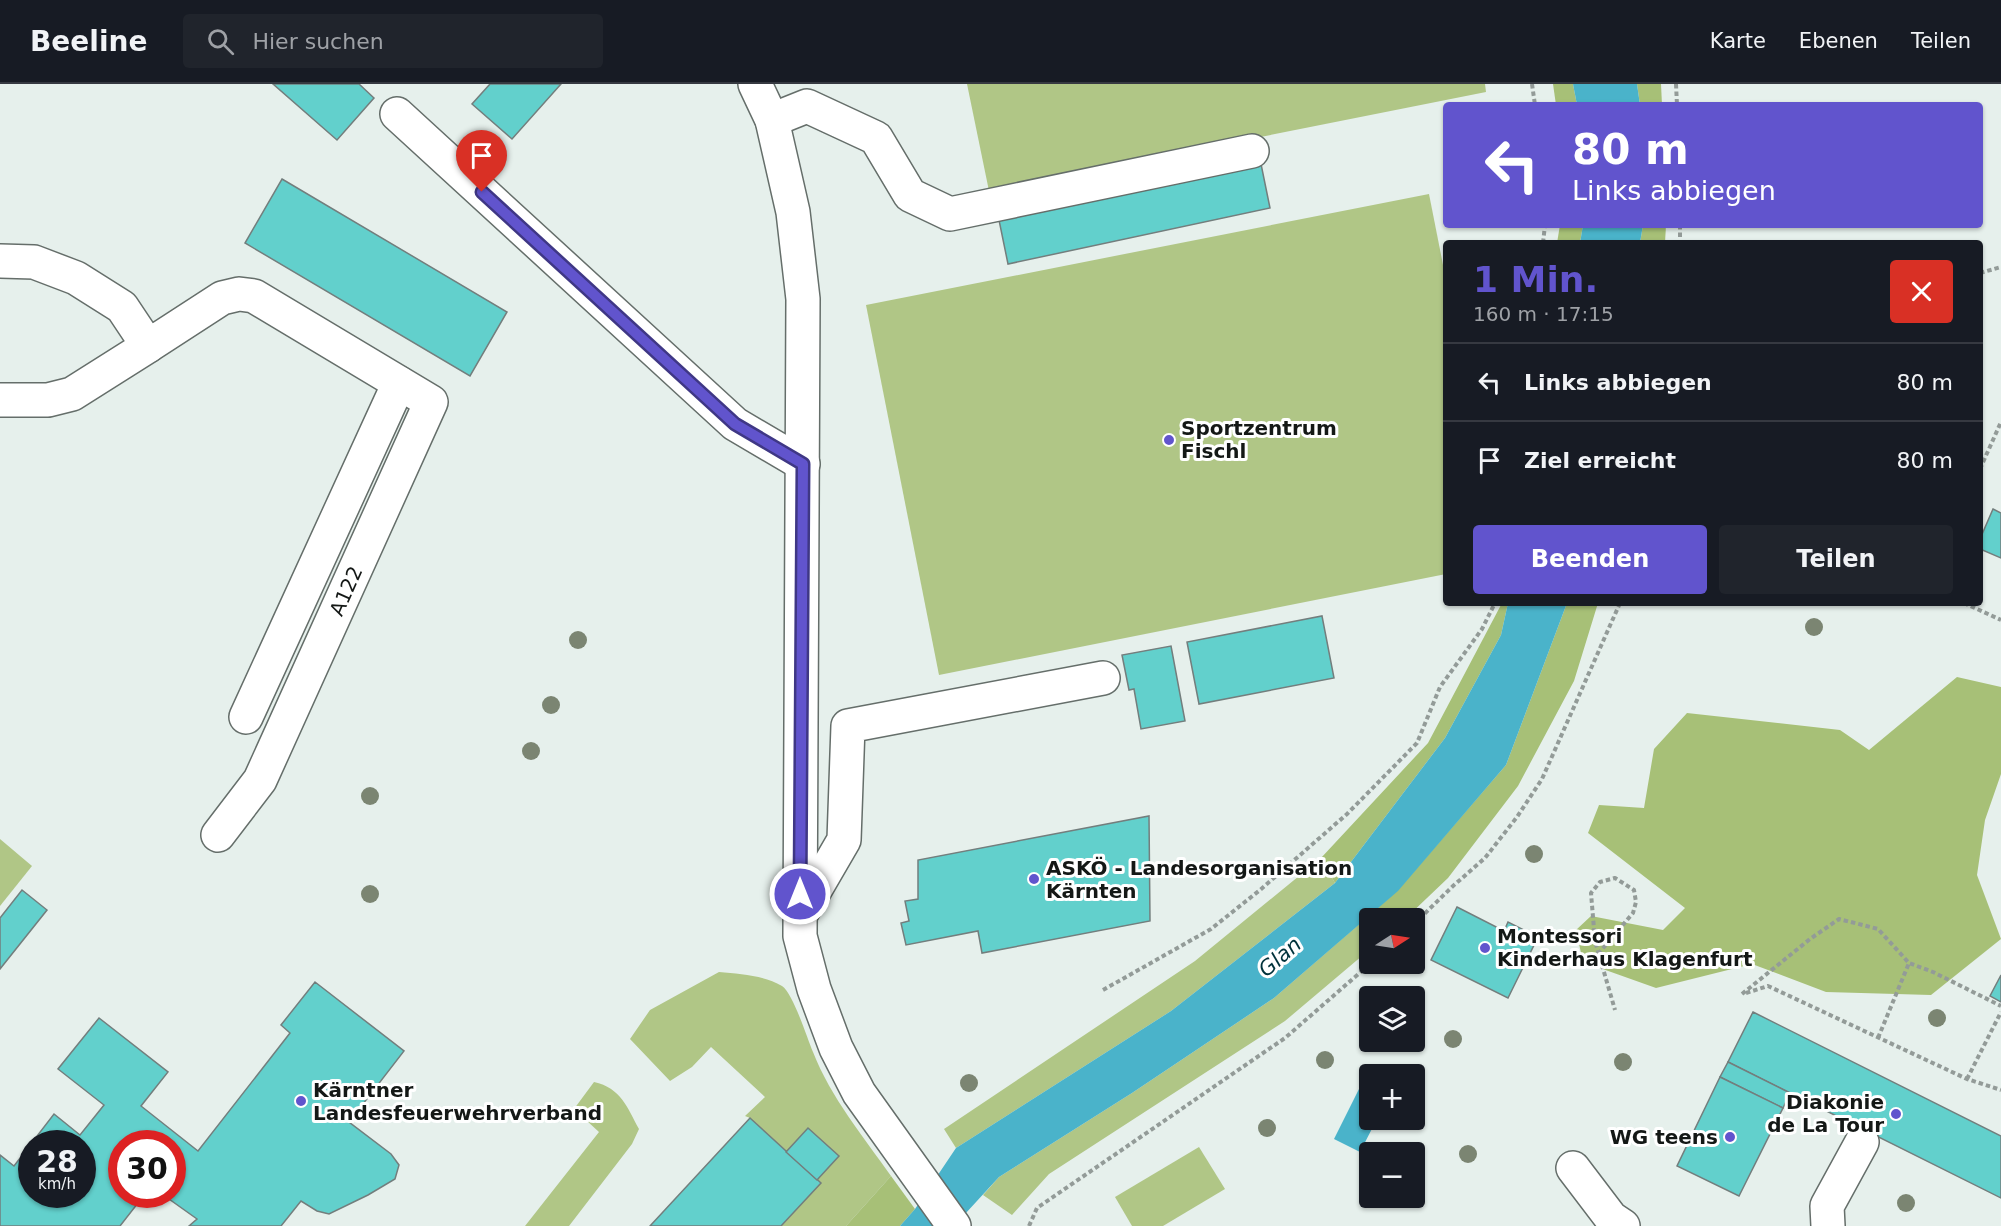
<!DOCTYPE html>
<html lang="de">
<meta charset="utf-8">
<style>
body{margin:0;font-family:"DejaVu Sans",sans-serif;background:#20242c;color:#f1f3f6;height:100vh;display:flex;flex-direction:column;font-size:22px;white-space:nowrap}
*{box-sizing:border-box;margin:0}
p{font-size:20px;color:#9ea1a6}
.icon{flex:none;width:33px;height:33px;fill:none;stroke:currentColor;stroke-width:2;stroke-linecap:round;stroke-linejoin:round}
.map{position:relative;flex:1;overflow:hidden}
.panel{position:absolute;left:1443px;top:156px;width:540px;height:366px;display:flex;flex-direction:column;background:#171b24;border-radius:6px;box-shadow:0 2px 4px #0004}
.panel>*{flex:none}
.hud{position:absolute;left:1443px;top:18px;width:540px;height:126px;border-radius:6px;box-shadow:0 2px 4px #0004;background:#6154cd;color:#fff;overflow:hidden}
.needle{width:39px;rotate:78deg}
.tools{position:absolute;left:1359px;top:824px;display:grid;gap:12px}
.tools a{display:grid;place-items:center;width:66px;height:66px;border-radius:6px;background:#171b24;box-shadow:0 2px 4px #0004;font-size:30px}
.speed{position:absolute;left:18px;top:1046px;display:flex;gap:12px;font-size:30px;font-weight:700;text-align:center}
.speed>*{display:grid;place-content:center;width:78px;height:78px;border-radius:50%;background:#171b24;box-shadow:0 2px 4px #0004;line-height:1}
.speed small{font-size:15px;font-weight:400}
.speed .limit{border:9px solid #d22;background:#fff;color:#111}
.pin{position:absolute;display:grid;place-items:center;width:51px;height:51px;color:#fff;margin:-62px -26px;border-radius:50% 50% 50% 0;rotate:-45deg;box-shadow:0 0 6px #0007}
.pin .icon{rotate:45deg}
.me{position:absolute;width:66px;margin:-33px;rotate:0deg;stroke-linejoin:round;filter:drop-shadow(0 0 4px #0008)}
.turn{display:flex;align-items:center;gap:21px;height:126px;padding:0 30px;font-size:27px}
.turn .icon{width:78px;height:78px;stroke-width:2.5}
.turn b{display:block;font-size:42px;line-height:51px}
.round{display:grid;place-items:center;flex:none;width:63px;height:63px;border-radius:6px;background:#20242c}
.summary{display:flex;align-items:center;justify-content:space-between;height:102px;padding:0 30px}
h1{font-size:36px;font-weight:800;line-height:45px;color:#6154cd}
.primary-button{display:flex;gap:12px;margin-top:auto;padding:12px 30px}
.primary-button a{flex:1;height:69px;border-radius:6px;background:#6154cd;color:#fff;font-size:24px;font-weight:800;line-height:69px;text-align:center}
.primary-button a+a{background:#20242c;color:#f1f3f6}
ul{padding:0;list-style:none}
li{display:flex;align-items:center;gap:18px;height:78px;padding:0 30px;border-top:2px solid #363941}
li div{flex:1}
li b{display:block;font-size:22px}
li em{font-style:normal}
header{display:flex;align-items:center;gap:36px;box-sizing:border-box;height:84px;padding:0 30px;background:#171b24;border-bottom:2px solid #363941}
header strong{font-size:28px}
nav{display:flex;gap:33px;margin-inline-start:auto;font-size:21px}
.search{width:420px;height:54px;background:#20242c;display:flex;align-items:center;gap:15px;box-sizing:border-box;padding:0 21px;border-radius:6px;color:#9ea1a6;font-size:22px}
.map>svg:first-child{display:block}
.green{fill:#b0c686}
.forest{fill:#a7c077}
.water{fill:#4ab3ca}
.building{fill:#62d0cc;stroke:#737e7d;stroke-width:1.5;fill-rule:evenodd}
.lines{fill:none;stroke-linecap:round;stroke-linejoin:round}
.minor-casing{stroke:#656e6a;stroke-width:36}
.path{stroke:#939b98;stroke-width:4;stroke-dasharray:4.5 3;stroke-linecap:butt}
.minor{stroke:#fff;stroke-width:33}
.tree{fill:#7b8572}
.route-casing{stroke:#3f3785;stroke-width:15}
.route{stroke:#6154cd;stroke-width:10}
.poi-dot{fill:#6154cd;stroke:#fff;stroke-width:2}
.labels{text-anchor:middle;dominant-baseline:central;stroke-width:6;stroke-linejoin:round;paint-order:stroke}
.poi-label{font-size:20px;font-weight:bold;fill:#141816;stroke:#fff;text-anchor:start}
.street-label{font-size:20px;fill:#141816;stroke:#fff}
.water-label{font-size:21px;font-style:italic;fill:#00323b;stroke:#fff}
</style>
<header>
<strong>Beeline</strong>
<div class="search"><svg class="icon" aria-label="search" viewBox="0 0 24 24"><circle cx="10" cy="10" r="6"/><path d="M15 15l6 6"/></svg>Hier suchen</div>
<nav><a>Karte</a><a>Ebenen</a><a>Teilen</a></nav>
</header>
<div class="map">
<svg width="2001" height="1142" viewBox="0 0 2001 1142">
<rect width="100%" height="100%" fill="#e6f0ec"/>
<g class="green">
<path d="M967 0H1485L1486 8 989 107Z"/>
<path d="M1429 110 1446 196V490L939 591 866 221Z"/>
<path d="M0 755 32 782 0 822Z"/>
<path d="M1321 774 1335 799 1171 927 956 1064 944 1045 1195 877Z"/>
<path d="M1372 829 1376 834H1370L1369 866 1285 937 1049 1090 1012 1131 983 1111 999 1093 1132 1009 1274 914Z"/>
<path d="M719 888C740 890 763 891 782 902 793 909 807 954 813 968 831 1014 863 1052 891 1092L846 1142H781L817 1096 838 1072 808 1044 786 1068 750 1034 745 1032 765 1013 711 963 692 983 670 997 630 955 650 926Z"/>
<path d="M594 998C621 1004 627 1023 639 1045L632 1060 569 1142H525L599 1048 574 1025Z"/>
<path d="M1199 1063 1225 1105 1163 1142H1132L1115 1113Z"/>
</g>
<g class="forest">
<path d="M1553 0H1573L1577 21H1556Z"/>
<path d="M1637 0H1661L1662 21H1640Z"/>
<path d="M1560 141H1583L1580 159H1557Z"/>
<path d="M1643 141H1666L1665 159H1640Z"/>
<path d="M1502 519H1508L1501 551 1445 654 1335 799 1321 774 1428 659Z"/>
<path d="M1567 519H1598L1574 597 1518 702 1448 794 1406 834H1376L1372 829 1398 806 1506 681Z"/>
<path d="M1957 593 2001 603V690L1985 736 1977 791 2001 855 1931 911 1826 908 1752 880 1656 904 1583 878 1576 846 1591 832 1663 846 1685 824 1588 749 1599 721 1644 724 1654 665 1687 629 1840 646 1869 666Z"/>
<path d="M891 1092 915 1125 900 1142H846Z"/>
</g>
<g class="water">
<path d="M1573 0H1637L1640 21H1577Z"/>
<path d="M1583 141H1643L1640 159H1580Z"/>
<path d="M1508 519H1567L1506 681 1398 807 1274 914 1132 1009 999 1093 954 1142H900L915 1125 956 1064 1171 927 1335 799 1445 654 1501 551Z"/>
<path d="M1361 1001 1369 1005 1370 1035H1377L1360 1068 1334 1055Z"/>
</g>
<g class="building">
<path d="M273 0H359L374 14 337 56Z"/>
<path d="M490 0H561L512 55 472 20Z"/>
<path d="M1261 80 1270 124 1008 180 999 136Z"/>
<path d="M282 95 507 228 470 292 245 159Z"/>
<path d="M1993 425 2001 429V474L1980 465V455Z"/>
<path d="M1322 532 1334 594 1199 620 1187 558Z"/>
<path d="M1171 562 1185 637 1141 645 1134 605 1129 606 1122 571Z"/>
<path d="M1149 732 1150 837 982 869 978 847 906 861 901 839 909 837 905 817 918 815V776Z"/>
<path d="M22 806 47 826 0 885V834Z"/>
<path d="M1457 823 1504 847 1508 838 1538 853 1508 914 1431 876Z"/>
<path d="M2001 891V918L1990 912Z"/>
<path d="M315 898 404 967 349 1038 391 1070 399 1081 395 1095 368 1111 329 1130 317 1127 301 1117 281 1142H189L197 1135 162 1110H172V1059H122V1110H145L120 1142H0V1071L14 1082 54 1030 80 1051 104 1021 58 985 99 934 168 988 141 1022 198 1067 290 949 281 941ZM32 1059H82V1110H32Z"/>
<path d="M1753 928 2001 1052V1114L1728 978Z"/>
<path d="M1728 978 1790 1009 1783 1024 1720 993Z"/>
<path d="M1720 993 1783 1024 1739 1112 1677 1082Z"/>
<path d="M750 1034 821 1099 781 1142H650Z"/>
<path d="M808 1044 839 1072 817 1096 786 1068Z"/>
</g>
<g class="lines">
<g class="minor-casing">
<g id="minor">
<path d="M755 0 772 36 793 128 803 215 800 852 814 905 836 964 859 1009 954 1142"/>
<path d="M397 30 735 340 803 380"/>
<path d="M772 36 807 22 876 54 910 111 950 130 1252 67"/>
<path d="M0 177 34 178 76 194 122 223 148 262 222 214 239 210 254 212 431 318 260 696 218 751"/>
<path d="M0 316H48L72 310 148 262"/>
<path d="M246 633 399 299"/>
<path d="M801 830 844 756 848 642 1103 594"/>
<path d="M1573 1084 1611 1134 1623 1142"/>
<path d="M1828 1142 1827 1122 1862 1058"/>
</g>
</g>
<g class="path">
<path d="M1532 0 1535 21"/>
<path d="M1676 0 1677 21"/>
<path d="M1680 141V159"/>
<path d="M1543 159 1545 141"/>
<path d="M1980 189 2001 183"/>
<path d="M1980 385 2001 338"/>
<path d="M1964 519 2001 536"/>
<path d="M1414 840 1453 802 1485 774 1517 733 1542 695 1620 519"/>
<path d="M1598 870 1633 829 1636 818 1634 806 1615 794 1600 798 1591 809 1595 857 1615 926"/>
<path d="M1103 906 1211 845 1260 806 1347 730 1417 659 1440 603 1482 545 1495 519"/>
<path d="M1746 909 1768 902 1967 995 2001 1006"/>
<path d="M1742 910 1810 855 1839 835 1878 845 1909 879 1933 888 2001 922"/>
<path d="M1878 954 1909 879"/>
<path d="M1967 995 2001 928"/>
<path d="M1029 1142 1037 1124 1285 954 1371 879"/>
</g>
<use href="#minor" class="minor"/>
</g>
<g class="tree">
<circle cx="1814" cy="543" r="9"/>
<circle cx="578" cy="556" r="9"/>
<circle cx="551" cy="621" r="9"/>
<circle cx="531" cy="667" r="9"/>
<circle cx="370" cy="712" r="9"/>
<circle cx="1534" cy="770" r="9"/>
<circle cx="370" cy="810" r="9"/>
<circle cx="1937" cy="934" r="9"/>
<circle cx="1453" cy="955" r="9"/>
<circle cx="1325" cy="976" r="9"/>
<circle cx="1623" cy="978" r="9"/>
<circle cx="969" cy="999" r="9"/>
<circle cx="1267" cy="1044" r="9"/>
<circle cx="1468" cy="1070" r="9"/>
<circle cx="1906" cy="1119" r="9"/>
</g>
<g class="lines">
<g class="route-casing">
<path id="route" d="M482 108 735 340 803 380 800 810"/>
</g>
<use href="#route" class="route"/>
</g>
<g class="poi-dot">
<circle cx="1169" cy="356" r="6"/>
<circle cx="1034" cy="795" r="6"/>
<circle cx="1485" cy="864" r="6"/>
<circle cx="301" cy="1017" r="6"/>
<circle cx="1896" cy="1030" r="6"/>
<circle cx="1730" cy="1053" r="6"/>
</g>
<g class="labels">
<g class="poi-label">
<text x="1181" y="344">Sportzentrum<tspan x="1181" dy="23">Fischl</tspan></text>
<text x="1046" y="784">ASKÖ - Landesorganisation<tspan x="1046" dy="23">Kärnten</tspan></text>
<text x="1497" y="852">Montessori<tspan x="1497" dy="23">Kinderhaus Klagenfurt</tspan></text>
<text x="313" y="1006">Kärntner<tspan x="313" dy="23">Landesfeuerwehrverband</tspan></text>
<text x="1884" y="1018" text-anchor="end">Diakonie<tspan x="1884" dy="23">de La Tour</tspan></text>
<text x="1718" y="1053" text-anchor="end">WG teens</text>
</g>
<g class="street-label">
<text transform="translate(346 507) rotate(-66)">A122</text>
</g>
<g class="water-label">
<text transform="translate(1280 873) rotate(-41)">Glan</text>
</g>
</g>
</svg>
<div class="tools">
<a><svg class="needle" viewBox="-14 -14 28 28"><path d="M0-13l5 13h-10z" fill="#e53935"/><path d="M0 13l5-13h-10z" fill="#9ea1a6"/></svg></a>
<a><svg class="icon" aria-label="layers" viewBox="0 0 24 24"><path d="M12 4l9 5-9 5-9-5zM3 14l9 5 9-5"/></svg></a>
<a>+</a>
<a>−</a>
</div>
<div class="speed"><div>28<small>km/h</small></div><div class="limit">30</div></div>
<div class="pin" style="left:482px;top:108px;background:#d93025"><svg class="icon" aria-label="arrive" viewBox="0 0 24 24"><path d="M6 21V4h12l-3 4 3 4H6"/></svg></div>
<svg class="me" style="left:800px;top:810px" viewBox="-20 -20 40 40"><circle r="17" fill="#6154cd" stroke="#fff" stroke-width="3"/><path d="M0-11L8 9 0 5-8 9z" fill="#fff"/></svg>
<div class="hud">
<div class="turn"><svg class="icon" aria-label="left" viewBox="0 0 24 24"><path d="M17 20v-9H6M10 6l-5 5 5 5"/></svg><div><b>80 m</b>Links abbiegen</div></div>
</div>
<section class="panel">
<div class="summary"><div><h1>1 Min.</h1><p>160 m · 17:15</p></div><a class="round" style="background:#d93025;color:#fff"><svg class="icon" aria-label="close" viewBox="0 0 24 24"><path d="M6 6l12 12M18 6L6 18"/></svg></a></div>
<ul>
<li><svg class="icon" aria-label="left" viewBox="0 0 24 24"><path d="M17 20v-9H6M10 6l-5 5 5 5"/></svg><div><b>Links abbiegen</b></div><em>80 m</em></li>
<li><svg class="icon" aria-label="arrive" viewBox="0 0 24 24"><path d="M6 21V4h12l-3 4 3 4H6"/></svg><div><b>Ziel erreicht</b></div><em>80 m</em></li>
</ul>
<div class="primary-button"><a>Beenden</a><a>Teilen</a></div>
</section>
</div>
